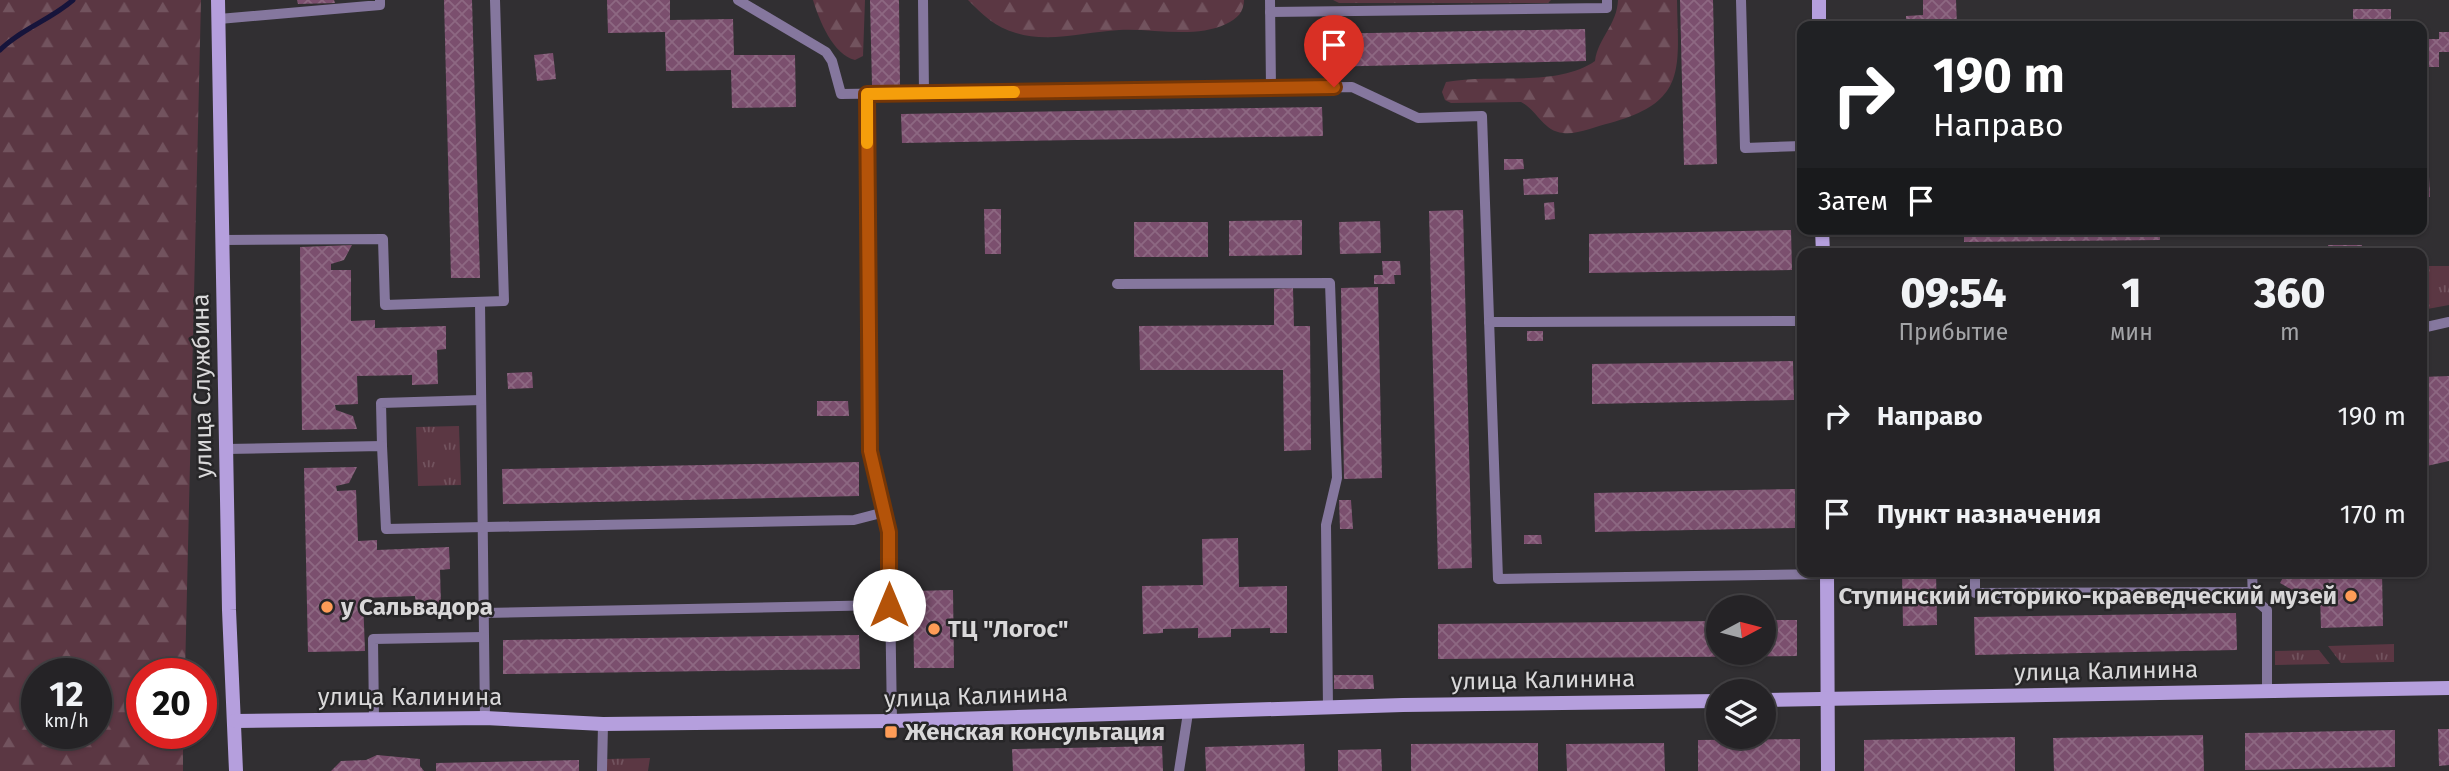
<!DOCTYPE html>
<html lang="ru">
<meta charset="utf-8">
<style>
body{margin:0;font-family:"Fira Sans",sans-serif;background:#2d2b2e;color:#f1f3f6;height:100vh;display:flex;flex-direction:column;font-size:26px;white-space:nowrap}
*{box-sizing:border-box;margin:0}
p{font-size:23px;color:#a3a4a7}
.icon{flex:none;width:38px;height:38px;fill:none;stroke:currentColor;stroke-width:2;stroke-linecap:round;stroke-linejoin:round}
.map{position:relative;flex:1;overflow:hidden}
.panel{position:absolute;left:1797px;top:248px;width:630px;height:329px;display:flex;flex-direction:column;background:#252326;border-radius:14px;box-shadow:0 2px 5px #0004,0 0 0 2px #424043}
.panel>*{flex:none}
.hud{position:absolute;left:1797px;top:21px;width:630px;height:214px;border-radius:14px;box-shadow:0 2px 5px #0004,0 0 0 2px #424043;background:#202124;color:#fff;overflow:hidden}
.needle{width:46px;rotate:83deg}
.tools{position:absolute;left:1706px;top:595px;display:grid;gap:14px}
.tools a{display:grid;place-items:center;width:70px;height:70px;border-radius:50%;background:#252326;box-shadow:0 2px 5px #0004,0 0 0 2px #424043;font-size:35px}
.speed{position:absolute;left:21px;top:658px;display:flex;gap:14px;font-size:35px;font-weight:700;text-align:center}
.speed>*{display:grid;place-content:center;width:91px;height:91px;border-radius:50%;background:#252326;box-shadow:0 2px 5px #0004,0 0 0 2px #424043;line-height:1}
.speed small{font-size:18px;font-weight:400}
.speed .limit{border:10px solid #d22;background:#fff;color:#111}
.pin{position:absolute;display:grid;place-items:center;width:60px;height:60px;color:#fff;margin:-72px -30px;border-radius:50% 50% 50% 0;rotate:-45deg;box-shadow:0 0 7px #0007}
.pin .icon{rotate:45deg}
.me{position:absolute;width:77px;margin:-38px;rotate:0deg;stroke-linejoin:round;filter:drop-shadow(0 0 5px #0008)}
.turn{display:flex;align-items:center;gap:24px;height:147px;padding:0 21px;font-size:32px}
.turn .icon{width:91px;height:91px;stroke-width:2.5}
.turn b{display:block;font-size:49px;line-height:60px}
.then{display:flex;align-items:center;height:66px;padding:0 21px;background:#0003;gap:14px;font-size:26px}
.eta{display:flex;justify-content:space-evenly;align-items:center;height:119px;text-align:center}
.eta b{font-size:42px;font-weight:800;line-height:49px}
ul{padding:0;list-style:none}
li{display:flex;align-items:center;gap:21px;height:98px;padding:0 21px}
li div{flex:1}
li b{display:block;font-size:26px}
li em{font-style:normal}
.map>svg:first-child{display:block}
.grass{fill:url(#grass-tufts)}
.forest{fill:url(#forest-firs);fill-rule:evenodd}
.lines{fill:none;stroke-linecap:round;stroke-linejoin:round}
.stream{stroke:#16143b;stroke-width:5}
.building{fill:url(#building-cross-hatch)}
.lane{stroke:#85779e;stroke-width:10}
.secondary{stroke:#b59fdd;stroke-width:14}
.route-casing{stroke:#753606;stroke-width:18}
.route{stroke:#b45309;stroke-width:12}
.slow{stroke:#f59e0b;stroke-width:12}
.poi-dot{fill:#fe9c57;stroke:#272628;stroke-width:2.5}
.labels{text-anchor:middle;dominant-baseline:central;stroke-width:5;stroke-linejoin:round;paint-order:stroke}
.street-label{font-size:24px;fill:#d9d8d9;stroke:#272628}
.poi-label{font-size:24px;font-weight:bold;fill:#d9d8d9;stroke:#272628;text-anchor:start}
</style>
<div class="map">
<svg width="2449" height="771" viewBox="0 0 2449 771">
<defs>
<pattern id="grass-tufts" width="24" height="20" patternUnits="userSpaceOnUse" patternTransform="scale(1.75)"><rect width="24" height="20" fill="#5b3743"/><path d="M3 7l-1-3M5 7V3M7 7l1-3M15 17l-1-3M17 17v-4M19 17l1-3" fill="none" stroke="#72535e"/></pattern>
<pattern id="forest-firs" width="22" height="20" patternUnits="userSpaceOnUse" patternTransform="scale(1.75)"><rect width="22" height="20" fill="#5b3743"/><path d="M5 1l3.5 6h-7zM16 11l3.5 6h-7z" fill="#72535e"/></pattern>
<pattern id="building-cross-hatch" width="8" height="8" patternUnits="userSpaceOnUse" patternTransform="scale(1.75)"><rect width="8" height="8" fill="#7b4f6e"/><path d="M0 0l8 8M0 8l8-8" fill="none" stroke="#8d6882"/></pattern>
</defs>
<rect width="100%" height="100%" fill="#312f32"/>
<g class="grass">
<path d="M2422 266H2449V305L2422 310Z"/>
<path d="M459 426 461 485 418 486 416 427Z"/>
<path d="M2394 644V662L2341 663 2328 646Z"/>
<path d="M2319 650 2330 664 2275 665V651Z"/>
<path d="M650 758 648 771H607V759Z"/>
</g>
<g class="forest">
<path d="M0 0H201L185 674H142V733H183V771H0ZM37 674H96V733H37Z"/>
<path d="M813 0H865L863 56 855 60C833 55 819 20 813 0Z"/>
<path d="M968 0H1244C1244 12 1237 19 1226 24 1194 39 1153 28 1119 30 1086 32 1048 43 1016 33 995 27 983 15 968 0Z"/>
<path d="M1333 0H1551L1548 3H1339Z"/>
<path d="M1618 0H1677C1678 68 1688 102 1610 123 1596 126 1577 135 1563 133 1543 131 1537 110 1521 102L1451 103 1445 100 1442 92 1446 82C1492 73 1556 88 1595 61 1598 38 1617 25 1618 0Z"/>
</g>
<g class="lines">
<path class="stream" d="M0 50C21 29 50 20 73 0"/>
</g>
<g class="building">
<path d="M297 0H334L335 3 298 4Z"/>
<path d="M444 0H472L480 278H451Z"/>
<path d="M607 0H670V20L733 19 734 55H795L796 107 732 108 731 70 666 71 665 32 608 33Z"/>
<path d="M870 0H899L900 85H872Z"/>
<path d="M1680 0H1713L1717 164 1684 165Z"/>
<path d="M1923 0H1956L1957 26H1906V16L1923 15Z"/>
<rect x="2353" y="9" width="38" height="17"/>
<path d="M1585 29 1586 61 1321 67 1320 34Z"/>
<path d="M2439 32H2449V52H2439V67H2422V39H2439Z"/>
<path d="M553 53 556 79 537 81 534 55Z"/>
<path d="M1322 107 1323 136 902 143 901 114Z"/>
<path d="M1504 159H1523L1524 169 1504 170Z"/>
<path d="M1558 177V194L1524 195 1523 179Z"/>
<path d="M2422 177H2429L2430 197H2422Z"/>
<path d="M1554 202 1555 219 1545 220 1544 203Z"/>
<path d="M984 209H1001V254H985Z"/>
<path d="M1463 210 1472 568 1438 569 1429 211Z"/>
<path d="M1302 220V255L1229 256V221Z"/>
<path d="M1380 221 1381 253 1340 254 1339 222Z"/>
<rect x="1134" y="222" width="74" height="35"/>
<path d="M1964 229H2160V240L1964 242Z"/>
<path d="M1791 230 1792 270 1589 273V234Z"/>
<path d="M352 245 344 260 331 264V270H351V321L375 320V328L446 326V349L437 350 438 384 412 385V375L357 376 358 404 335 405 336 410 353 416 357 429 302 430 300 247Z"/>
<rect x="2328" y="245" width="34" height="9"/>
<path d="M1931 246V254H1897V247Z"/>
<path d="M1382 261H1400L1401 275H1394L1395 284H1374V275H1383Z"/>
<path d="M1378 287 1382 478 1344 479 1341 288Z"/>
<path d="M1293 288 1294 326H1310L1311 450 1284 451 1283 370H1140L1139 326 1274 325V289Z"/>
<rect x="1527" y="331" width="16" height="10"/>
<path d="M1793 361 1794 400 1592 404V364Z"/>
<path d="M532 372 533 388 508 389 507 373Z"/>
<path d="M2449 376V461L2422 467V377Z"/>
<path d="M817 401H848L849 416H817Z"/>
<path d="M859 462V496L503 504 502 469Z"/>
<path d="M357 467 349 483 336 486 337 491 356 490 358 541 377 540V550L449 547 450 569 440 570 441 604 416 605 415 596 363 598 365 651 308 652 304 468Z"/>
<path d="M1795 489 1796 528 1595 532 1594 493Z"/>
<path d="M1339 500H1351L1353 529H1340Z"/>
<path d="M1524 535H1541L1542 544H1524Z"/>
<path d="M1238 538 1239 587 1287 586V633H1270V628L1231 629V637L1198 638V628L1163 629V633L1143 634 1142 586 1203 585 1202 539Z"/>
<path d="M1902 572H1936L1937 625 1903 626Z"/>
<path d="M2286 572H2382L2383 626 2321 628 2320 594 2315 603 2280 583Z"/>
<path d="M953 590 954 668H914L913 591Z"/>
<path d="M2236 613 2237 650 1975 655 1974 617Z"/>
<path d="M1764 620H1797V656L1438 659V624L1718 621V653H1764Z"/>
<path d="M859 635 860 669 503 674V640Z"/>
<path d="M1334 675H1373L1374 689H1334Z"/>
<path d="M2438 729H2449V765L2439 766Z"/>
<path d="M2395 730V767L2245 770V733Z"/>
<path d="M2203 735 2204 771H2054L2053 738Z"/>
<path d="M2015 737V771H1864V740Z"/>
<path d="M1800 739V771H1698V740Z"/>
<path d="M1538 743V771H1411V744Z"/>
<path d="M1664 743 1665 771H1567L1566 744Z"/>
<path d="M1304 744 1305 771H1206L1205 747Z"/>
<path d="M1162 746 1163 771H1013L1012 749Z"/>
<path d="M1381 749 1382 771H1338V750Z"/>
<path d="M377 755 420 759V766L424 771H331L341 761 366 760Z"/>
<path d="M579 760V771H436V763Z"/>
</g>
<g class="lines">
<g class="lane">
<path d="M738 0 826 52 832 61 841 94 1352 87 1418 118 1482 116 1498 579 1827 574"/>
<path d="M923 0 924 93"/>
<path d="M1270 0 1271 88"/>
<path d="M1741 0 1745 148 1802 146"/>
<path d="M1270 12 1607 8V0"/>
<path d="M219 19 380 5V0"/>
<path d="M867 94 870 451 889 532 892 721"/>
<path d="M223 240 383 239 385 305 504 301 495 0"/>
<path d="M1117 284 1330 283 1337 478 1326 525 1328 709"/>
<path d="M480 302 485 718"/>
<path d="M1489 322 1802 321"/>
<path d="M2422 328 2449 322"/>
<path d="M382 446 381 403 481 400"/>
<path d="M226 449 382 446 386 529 854 520 885 512"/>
<path d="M1975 572V593L2253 592"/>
<path d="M2252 572 2253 598 2267 610V691"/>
<path d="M483 613 889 605"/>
<path d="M374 719 373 639 483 637"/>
<path d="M602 771 603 724"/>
<path d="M1179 771 1188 713"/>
</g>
<g class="secondary">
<path d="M218 0 229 610 236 771"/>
<path d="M1819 0V26"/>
<path d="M1822 229 1823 254"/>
<path d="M1827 572 1828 771"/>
<path d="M1764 700 2449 688"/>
<path d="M235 721 485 718 603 724 892 721 1403 705 1718 701"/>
</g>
</g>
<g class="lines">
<g class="route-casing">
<path id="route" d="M889 605V532L870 451 867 94 1334 87"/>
</g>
<use href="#route" class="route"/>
<path class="slow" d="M867 143V94L1014 92"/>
</g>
<g class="poi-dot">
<circle cx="2351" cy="596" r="7"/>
<circle cx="327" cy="607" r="7"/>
<circle cx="934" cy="629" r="7"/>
<rect x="884" y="725" width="14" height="14" rx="3.5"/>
</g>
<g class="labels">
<g class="street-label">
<text transform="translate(202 386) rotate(-91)">улица Службина</text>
<text transform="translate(2106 671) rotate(-1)">улица Калинина</text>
<text transform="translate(1543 680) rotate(-1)">улица Калинина</text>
<text transform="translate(976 696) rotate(-2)">улица Калинина</text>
<text x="410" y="697">улица Калинина</text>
</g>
<g class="poi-label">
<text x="2337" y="596" text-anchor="end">Ступинский историко-краеведческий музей</text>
<text x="341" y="607">у Сальвадора</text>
<text x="948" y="629">ТЦ "Логос"</text>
<text x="905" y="732">Женская консультация</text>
</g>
</g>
</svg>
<div class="tools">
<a><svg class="needle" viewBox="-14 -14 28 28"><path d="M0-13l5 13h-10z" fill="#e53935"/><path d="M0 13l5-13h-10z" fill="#a3a4a7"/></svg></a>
<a><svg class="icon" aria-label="layers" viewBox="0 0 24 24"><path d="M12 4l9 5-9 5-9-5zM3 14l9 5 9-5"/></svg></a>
</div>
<div class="speed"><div>12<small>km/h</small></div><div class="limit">20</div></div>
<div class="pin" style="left:1334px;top:87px;background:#d93025"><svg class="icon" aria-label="arrive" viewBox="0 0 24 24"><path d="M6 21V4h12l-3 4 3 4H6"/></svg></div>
<svg class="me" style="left:889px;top:605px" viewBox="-20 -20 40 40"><circle r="19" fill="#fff"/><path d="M0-13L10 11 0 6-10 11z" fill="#b45309"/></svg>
<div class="hud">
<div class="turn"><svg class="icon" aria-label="right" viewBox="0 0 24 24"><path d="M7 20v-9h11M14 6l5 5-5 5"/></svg><div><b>190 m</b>Направо</div></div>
<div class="then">Затем<svg class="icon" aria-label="arrive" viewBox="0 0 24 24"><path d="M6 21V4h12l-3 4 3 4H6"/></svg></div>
</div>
<section class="panel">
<div class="eta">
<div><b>09:54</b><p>Прибытие</p></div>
<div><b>1</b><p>мин</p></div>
<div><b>360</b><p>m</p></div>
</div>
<ul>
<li><svg class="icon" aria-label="right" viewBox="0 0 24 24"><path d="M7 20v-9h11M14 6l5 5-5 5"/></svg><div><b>Направо</b></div><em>190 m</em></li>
<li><svg class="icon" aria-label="arrive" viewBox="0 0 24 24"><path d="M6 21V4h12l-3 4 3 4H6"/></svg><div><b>Пункт назначения</b></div><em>170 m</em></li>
</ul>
</section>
</div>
